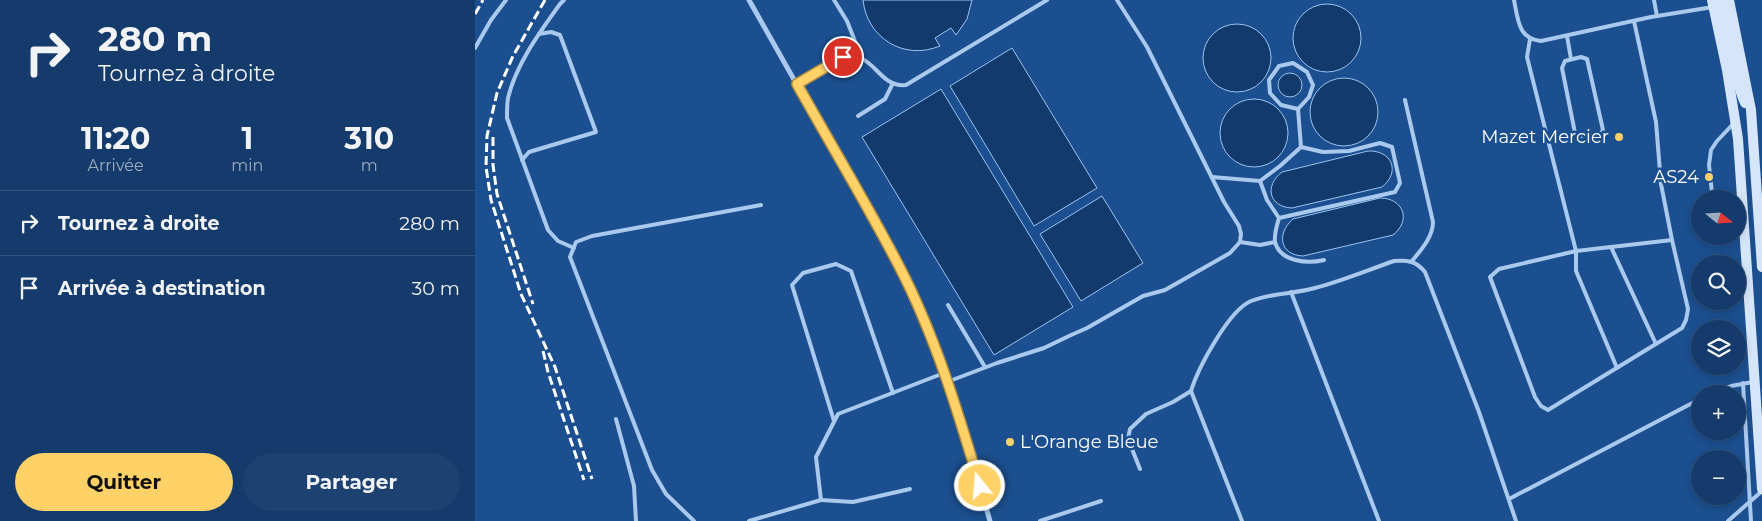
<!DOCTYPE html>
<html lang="fr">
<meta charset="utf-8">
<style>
body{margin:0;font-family:Montserrat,sans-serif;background:#1d4271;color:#f1f3f6;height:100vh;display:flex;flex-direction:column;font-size:19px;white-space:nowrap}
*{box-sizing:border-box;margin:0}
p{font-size:16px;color:#9dadc1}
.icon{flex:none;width:28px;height:28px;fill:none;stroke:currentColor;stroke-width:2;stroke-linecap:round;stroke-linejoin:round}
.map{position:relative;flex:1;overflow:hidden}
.panel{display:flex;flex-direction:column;background:#143b6b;width:475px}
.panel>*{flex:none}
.guide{background:#143b6b;color:#f1f3f6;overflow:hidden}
.needle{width:32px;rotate:108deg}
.controls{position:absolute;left:1216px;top:190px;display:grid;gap:10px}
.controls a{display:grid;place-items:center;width:55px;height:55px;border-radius:50%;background:#143b6b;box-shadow:0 2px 8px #0003,0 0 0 1px #33557e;font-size:25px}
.pin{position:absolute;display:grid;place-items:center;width:42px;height:42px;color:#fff;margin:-21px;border:2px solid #fff;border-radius:50%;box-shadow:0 1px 5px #0007}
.me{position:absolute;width:55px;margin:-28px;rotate:343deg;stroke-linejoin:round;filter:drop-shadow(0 0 4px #0008)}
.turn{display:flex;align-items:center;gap:18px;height:105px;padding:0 15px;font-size:22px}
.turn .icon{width:65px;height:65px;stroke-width:2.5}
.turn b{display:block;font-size:35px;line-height:42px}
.eta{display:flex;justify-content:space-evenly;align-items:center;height:85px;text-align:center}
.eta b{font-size:30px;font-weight:700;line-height:35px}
.cta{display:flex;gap:10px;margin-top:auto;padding:10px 15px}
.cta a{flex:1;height:58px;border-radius:30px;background:#ffd166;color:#111;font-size:20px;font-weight:700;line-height:58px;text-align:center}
.cta a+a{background:#1d4271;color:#f1f3f6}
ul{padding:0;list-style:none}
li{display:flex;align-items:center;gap:15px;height:65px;padding:0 15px;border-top:1px solid #33557e}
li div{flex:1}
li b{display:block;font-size:19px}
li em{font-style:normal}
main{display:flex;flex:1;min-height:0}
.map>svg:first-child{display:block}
.water{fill:#123a6d;stroke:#9cc4f0}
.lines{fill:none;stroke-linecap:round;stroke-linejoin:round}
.service{stroke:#a9c9ee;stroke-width:4}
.minor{stroke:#a9c9ee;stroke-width:5}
.secondary{stroke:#d6e6fa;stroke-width:10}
.rail{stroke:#fff;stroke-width:3;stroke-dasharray:9 4;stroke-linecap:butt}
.route-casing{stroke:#a68842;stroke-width:12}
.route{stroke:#ffd166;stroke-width:9}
.poi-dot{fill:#ffd166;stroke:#1b4f8f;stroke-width:2}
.labels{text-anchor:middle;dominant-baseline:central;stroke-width:5;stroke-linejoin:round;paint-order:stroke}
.poi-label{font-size:18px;fill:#fff;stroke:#1b4f8f;text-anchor:end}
</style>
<main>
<section class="panel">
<div class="guide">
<div class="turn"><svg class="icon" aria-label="right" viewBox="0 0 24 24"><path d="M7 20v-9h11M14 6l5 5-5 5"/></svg><div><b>280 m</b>Tournez à droite</div></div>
</div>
<div class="eta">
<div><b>11:20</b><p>Arrivée</p></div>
<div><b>1</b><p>min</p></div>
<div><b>310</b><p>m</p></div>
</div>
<ul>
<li><svg class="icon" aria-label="right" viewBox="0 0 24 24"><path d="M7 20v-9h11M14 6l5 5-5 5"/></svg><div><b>Tournez à droite</b></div><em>280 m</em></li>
<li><svg class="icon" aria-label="arrive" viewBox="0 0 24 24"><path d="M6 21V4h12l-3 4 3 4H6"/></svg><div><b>Arrivée à destination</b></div><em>30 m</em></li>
</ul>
<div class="cta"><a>Quitter</a><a>Partager</a></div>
</section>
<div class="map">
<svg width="1287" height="521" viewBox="0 0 1287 521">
<rect width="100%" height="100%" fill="#1b4f8f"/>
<g class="water">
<path d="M388 0H497L492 19 481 35 476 28 460 38 465 46C429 61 392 38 388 0Z"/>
<circle cx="852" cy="38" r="34"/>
<circle cx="762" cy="58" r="34"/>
<path d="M537 48 622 188 559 226 475 86Z"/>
<circle cx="815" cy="85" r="12"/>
<circle cx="869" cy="112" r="34"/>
<path d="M466 89 598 307 519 355 387 137Z"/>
<circle cx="779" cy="133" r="34"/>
<path d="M893 151C917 150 926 172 907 187L817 208C794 207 789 186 807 172Z"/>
<path d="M627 196 668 263 606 301 565 234Z"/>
<path d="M905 198C928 198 937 220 918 235L828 256C805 255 801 234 818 219Z"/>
</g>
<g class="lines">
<g class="service">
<path d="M89 0 85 4C65 32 41 64 33 98 32 104 32 111 32 118L73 230 83 241 99 248"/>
<path d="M359 0 372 21 387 59"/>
<path d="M1039 0C1043 19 1043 39 1066 41L1176 17 1238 7"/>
<path d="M1179 0 1182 16"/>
<path d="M1159 21 1181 122 1186 184 1197 240 1101 251 1024 269 1015 277 1060 397 1066 406 1073 410 1207 328 1211 320 1213 309 1197 240"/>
<path d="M1092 36 1096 59"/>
<path d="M1055 39 1052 57 1101 251V271L1142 368"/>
<path d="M0 48 16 20 31 0"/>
<path d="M1106 57 1112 59 1128 130 1126 133 1106 136 1100 133 1087 68 1090 61Z"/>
<path d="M322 84 362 60C399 44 400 88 431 85L572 0"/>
<path d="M930 100 958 222C958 237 946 250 937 261"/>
<path d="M383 116 410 99 417 85"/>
<path d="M47 160 54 152 121 132 85 35 76 32 64 34"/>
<path d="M737 177 785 181 805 166 826 147 823 109 834 97 838 85 832 72 818 63 804 66 794 80 795 93 806 105 823 109"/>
<path d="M785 181 792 200 804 218 920 192 925 183 917 147 905 143 874 151 848 152 826 147"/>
<path d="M1252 199 1242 196 1237 193 1234 165 1236 150 1242 141 1259 123"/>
<path d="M804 218C802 225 799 234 800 242 805 262 833 264 849 260"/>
<path d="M765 242 785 245 800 242"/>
<path d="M1136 247 1181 344"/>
<path d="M816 292 904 521"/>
<path d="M473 305 510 367"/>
<path d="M472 382 522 363 569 348 594 336 612 328 668 296 690 290 755 253 765 242 766 234 764 226 749 202 672 47 642 0"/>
<path d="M1268 383 1276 521"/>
<path d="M716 391 767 521"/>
<path d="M1236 394 1256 386 1278 382"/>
<path d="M141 419 159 486 161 521"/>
<path d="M359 421 317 285 328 273 361 264 376 271 418 393"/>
<path d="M665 469 653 439 655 429 671 414 698 402 716 391C723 368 754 310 776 301 796 293 819 294 840 288 867 281 893 270 919 261 933 260 941 261 950 272L1004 412 1041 521"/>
<path d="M435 489 378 502 346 500 341 457 363 414 469 373"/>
<path d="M1034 499 1225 399"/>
<path d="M219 521 191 494 177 470 95 257 101 242 117 236 286 205"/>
<path d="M274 521 346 500"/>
<path d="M565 521 626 501"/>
<path d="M1253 521 1287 491"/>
</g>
<path class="minor" d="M274 0 425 267 458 344 490 437 515 521"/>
<g class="secondary">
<path d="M1237 0 1252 70 1263 139 1287 489"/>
<path d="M1247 0C1246 10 1251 21 1253 31 1259 55 1260 81 1270 103"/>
<path d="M1254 0 1276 110 1287 267"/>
</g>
<g class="rail">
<path d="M70 0 38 56 22 93 12 136 11 167 16 200 46 294 80 367 117 479"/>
<path d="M0 14 8 0"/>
<path d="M18 137V165L22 194 58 304"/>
<path d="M68 351 73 372 109 480"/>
</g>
</g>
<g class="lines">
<g class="route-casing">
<path id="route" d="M368 57 322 84C356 145 392 204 424 266 460 335 483 412 505 486"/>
</g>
<use href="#route" class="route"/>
</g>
<g class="poi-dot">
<circle cx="1144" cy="137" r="5"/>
<circle cx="1234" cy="177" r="5"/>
<circle cx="535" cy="442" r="5"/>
</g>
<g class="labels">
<g class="poi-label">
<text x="1134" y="137">Mazet Mercier</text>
<text x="1224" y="177">AS24</text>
<text x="545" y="442" text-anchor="start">L'Orange Bleue</text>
</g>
</g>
</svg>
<div class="controls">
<a><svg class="needle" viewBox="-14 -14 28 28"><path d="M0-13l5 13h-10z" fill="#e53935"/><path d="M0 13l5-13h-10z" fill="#9dadc1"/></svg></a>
<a><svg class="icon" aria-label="search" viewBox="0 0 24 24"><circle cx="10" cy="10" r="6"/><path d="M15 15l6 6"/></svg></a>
<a><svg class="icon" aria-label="layers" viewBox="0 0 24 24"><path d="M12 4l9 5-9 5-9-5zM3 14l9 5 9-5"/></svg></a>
<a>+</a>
<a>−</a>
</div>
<div class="pin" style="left:368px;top:57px;background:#d93025"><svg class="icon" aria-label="arrive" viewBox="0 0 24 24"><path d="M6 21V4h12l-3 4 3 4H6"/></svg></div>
<svg class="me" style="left:505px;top:486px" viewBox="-20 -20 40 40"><circle r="17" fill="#ffd166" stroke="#fff" stroke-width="3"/><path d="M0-11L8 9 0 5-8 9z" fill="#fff"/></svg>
</div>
</main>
